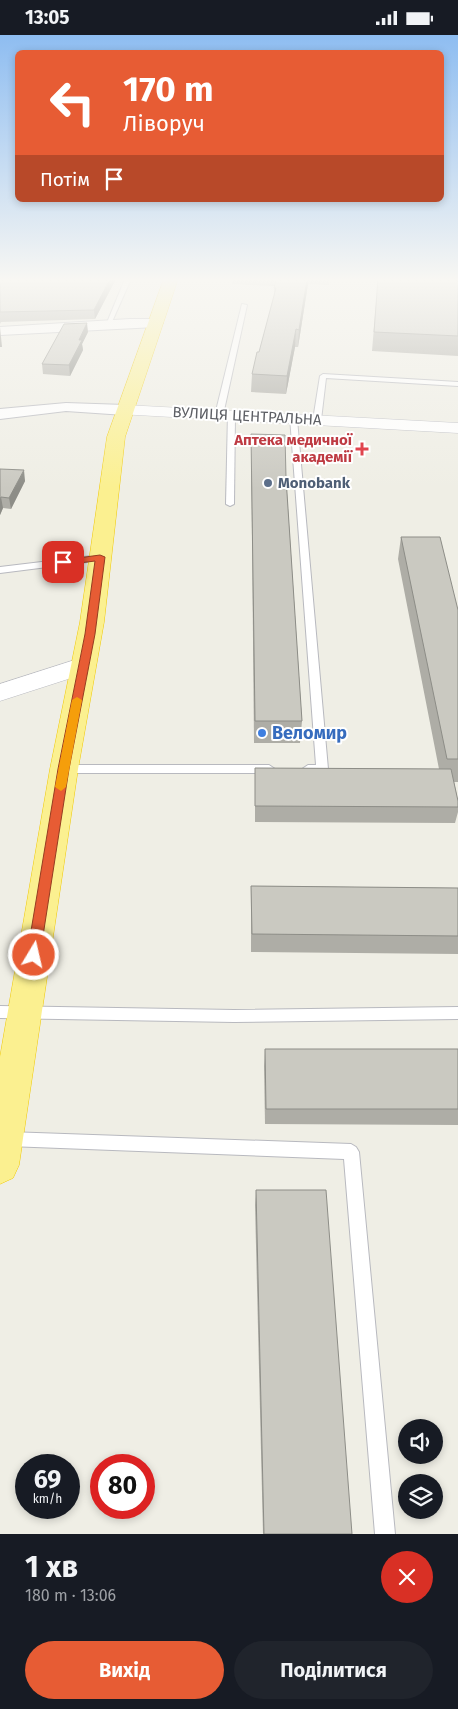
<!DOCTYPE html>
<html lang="uk">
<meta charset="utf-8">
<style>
body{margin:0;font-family:"Fira Sans",sans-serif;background:#20242c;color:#f1f3f6;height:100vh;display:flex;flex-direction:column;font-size:19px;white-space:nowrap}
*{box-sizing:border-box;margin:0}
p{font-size:16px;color:#9ea1a6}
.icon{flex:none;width:28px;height:28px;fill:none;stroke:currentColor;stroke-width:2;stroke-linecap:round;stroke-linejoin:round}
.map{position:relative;height:1499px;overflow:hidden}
.side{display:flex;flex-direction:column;background:#171b24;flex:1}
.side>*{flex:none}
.guide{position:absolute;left:15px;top:15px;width:429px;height:152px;border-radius:8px;box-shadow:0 2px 8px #0003;background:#e75c34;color:#fff;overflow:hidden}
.controls{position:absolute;left:398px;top:1384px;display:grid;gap:10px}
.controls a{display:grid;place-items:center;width:45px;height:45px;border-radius:50%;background:#171b24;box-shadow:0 2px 8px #0003;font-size:25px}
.speed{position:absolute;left:15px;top:1419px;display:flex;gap:10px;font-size:25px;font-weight:700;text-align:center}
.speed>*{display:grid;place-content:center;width:65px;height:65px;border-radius:50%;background:#171b24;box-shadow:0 2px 8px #0003;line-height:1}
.speed small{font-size:12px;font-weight:400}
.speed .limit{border:8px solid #d22;background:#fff;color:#111}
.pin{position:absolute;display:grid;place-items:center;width:42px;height:42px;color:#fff;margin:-21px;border-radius:10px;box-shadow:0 2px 8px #0006}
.me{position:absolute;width:55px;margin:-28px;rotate:9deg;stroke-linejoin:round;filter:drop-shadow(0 0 4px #0008)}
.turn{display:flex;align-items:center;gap:18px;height:105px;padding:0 25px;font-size:22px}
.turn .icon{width:65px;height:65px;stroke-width:2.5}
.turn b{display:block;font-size:35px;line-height:42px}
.then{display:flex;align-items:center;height:48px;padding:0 25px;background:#0003;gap:10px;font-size:19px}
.round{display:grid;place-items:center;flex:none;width:52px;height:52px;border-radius:26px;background:#20242c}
.summary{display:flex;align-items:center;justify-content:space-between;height:85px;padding:0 25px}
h1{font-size:30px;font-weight:700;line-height:38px}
.button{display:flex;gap:10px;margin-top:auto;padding:10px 25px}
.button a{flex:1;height:58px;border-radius:30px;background:#e75c34;color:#fff;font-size:20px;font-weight:700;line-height:58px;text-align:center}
.button a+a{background:#20242c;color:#f1f3f6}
.status{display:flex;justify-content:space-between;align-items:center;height:35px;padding:0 25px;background:#171b24;direction:ltr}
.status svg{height:14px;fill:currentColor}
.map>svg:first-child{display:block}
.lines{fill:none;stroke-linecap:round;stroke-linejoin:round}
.lane-casing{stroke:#b8b9bf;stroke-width:2}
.street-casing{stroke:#b8b9bf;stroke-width:2}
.secondary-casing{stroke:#b9bac1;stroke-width:1}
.highway-casing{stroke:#f0c904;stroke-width:1}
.lane{fill:#fff;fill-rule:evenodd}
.street{fill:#fff;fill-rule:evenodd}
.secondary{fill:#fff;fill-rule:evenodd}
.highway{fill:#fbf090;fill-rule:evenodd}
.wall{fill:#aeada6}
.shaded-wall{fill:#8d8d87}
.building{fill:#cac9c1;stroke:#8d8d87}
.route{fill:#e75c34;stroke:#963c22}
.slow{fill:#f59e0b}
.health-dot{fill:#e0444e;stroke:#fff;stroke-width:2}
.service-dot{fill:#5c6f8a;stroke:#fff;stroke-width:2}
.shop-dot{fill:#3f7fe0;stroke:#fff;stroke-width:2}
.labels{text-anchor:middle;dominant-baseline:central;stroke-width:4;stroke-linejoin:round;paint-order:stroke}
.far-street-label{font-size:15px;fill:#5d5f65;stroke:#fff}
.far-health-label{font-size:15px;font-weight:bold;fill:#be3a42;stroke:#fff;text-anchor:end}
.far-service-label{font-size:15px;font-weight:bold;fill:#4e5e75;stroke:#fff;text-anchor:start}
.shop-label{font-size:18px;font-weight:bold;fill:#366cbe;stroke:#fff;text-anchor:start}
</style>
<div class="status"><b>13:05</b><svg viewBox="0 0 49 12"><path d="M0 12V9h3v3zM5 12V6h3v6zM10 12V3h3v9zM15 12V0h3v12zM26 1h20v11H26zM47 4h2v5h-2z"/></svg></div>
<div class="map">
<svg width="458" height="1499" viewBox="0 0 458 1499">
<rect width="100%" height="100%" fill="#efeee5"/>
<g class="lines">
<g class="lane-casing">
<g id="lane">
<path d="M125 244H131L111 289 106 290Z"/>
<path d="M242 269 247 270 223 380 219 382 215 380Z"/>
<path d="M323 339 458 347V351L326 343 321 385 317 387 313 385 320 341Z"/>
<path d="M228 378 235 380 234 469 230 471 226 469Z"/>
<path d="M290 382 297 384 328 734C323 740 307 740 302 734L308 730H316Z"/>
<path d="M100 520 104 523 103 525 0 538V532Z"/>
<path d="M64 730H269L275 734 269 738H64L58 734Z"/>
<path d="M0 971 234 975 458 972V984L234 987 0 983Z"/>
<path d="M8 1097 351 1109 356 1112 359 1117 395 1499H375L344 1124 8 1111 3 1109 0 1104 3 1099Z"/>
</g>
</g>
<g class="street-casing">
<g id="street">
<path d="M130 284H156L163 288 156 292 0 300V292Z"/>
<path d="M66 368 125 370 130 372 133 375 130 378 125 380 66 376 0 384V374Z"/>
</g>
</g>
<g class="secondary-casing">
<g id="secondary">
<path d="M125 370 458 388V398L119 379 116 375 119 371Z"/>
<path d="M84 622 93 624 96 630 93 636 0 666V649Z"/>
</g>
</g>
<g class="highway-casing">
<path id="highway" d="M164 244H178L125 402 104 587 78 734 19 1130 13 1143 0 1149V1022L50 734 80 587 107 402Z"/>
</g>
<use href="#lane" class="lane"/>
<use href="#street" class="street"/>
<use href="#secondary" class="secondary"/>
<use href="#highway" class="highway"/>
</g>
<g class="wall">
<path d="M0 244H116L95 284 1 287 0 289Z"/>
<path d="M227 244H330L329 250 308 249 298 312H295L286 359 251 357 252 339 259 317 274 262V251L232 249V245Z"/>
<path d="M378 244H458V321L372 316Z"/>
<path d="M88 297 82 309 83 315 70 341 43 339 42 329Z"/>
<path d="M251 399 286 443 302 686 300 708H254Z"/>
<path d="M0 434 25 446 11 474 3 473 0 480Z"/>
<path d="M401 502 458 575V747H454L458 766V777L455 788 255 787V733L439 734 398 524Z"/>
<path d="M251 851 458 853V919L251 917Z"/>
<path d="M265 1014H458V1090L265 1089 264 1031Z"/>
<path d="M256 1155 352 1499H263L255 1170Z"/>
</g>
<g class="shaded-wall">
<path d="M110 244H116L95 284 94 275Z"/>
<path d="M307 244H308V249L298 312 299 295Z"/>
<path d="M87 288 88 297 82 309 83 315 70 341 69 330 79 305Z"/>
<path d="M0 292 2 312H0Z"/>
<path d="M296 294 295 312 286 359 287 341Z"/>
<path d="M24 435 25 446 11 474 9 463Z"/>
<path d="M1 462 3 473 0 480V464Z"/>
</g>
<g class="building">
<path d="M0 244H110L94 275 0 277Z"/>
<path d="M276 244H307L299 295 296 294 287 341 252 339 257 317H259L276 253H274Z"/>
<path d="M378 244H458V301L374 297Z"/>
<path d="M87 288 79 305H82L69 330 42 329 64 289Z"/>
<path d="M251 399 285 400 286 443 302 686H255Z"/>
<path d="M0 434 24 435 9 463 1 462 0 464Z"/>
<path d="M401 502H440L458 575V724H447Z"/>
<path d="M255 733 451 734 458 766V772L255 771Z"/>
<path d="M251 851 458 853V901L252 899Z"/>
<path d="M265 1014H458V1074H266Z"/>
<path d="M256 1155H326L352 1499H264Z"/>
</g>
<linearGradient id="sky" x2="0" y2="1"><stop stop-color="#8ebdf1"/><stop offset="0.54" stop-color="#f8f7f3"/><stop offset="1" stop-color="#f8f7f3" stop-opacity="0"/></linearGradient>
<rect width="458" height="454" fill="url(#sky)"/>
<path class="route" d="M100 520 105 522 95 599 69 734 40 920 38 924 34 926 29 924 27 920 58 734 85 599 95 526 63 530 59 527 63 525Z"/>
<path class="slow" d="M77 662 82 665 66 752 61 756 55 752 72 665Z"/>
<path class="health-dot" d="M359.5 406.5h5v5h5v5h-5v5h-5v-5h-5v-5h5z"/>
<circle class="service-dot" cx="268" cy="448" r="5"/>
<circle class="shop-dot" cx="262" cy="698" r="5"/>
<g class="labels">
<g class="far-street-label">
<text transform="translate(247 381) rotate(3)">ВУЛИЦЯ ЦЕНТРАЛЬНА</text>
</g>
<g class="far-health-label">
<text x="352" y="405">Аптека медичної<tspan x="352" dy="17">академії</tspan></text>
</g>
<g class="far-service-label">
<text x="278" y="448">Monobank</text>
</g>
<g class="shop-label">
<text x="272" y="698">Веломир</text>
</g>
</g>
</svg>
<div class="controls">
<a><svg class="icon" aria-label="sound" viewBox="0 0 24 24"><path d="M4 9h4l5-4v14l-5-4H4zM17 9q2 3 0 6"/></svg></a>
<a><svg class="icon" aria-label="layers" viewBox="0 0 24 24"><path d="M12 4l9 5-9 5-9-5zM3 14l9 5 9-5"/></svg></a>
</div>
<div class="speed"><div>69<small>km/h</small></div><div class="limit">80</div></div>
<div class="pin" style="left:63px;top:527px;background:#d93025"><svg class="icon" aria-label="arrive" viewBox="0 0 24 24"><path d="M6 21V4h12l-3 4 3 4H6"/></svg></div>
<svg class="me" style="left:34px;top:920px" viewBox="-20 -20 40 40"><circle r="17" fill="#e75c34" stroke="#fff" stroke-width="3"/><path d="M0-11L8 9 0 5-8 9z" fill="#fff"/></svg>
<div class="guide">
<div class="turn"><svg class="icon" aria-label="left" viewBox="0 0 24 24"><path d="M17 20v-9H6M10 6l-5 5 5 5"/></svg><div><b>170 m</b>Ліворуч</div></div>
<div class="then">Потім<svg class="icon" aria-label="arrive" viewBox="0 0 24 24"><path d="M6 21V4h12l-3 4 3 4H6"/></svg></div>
</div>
</div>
<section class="side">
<div class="summary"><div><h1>1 хв</h1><p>180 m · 13:06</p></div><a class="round" style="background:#d93025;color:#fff"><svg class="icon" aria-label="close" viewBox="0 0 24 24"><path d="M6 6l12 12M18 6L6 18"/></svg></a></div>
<div class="button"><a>Вихід</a><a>Поділитися</a></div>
</section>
